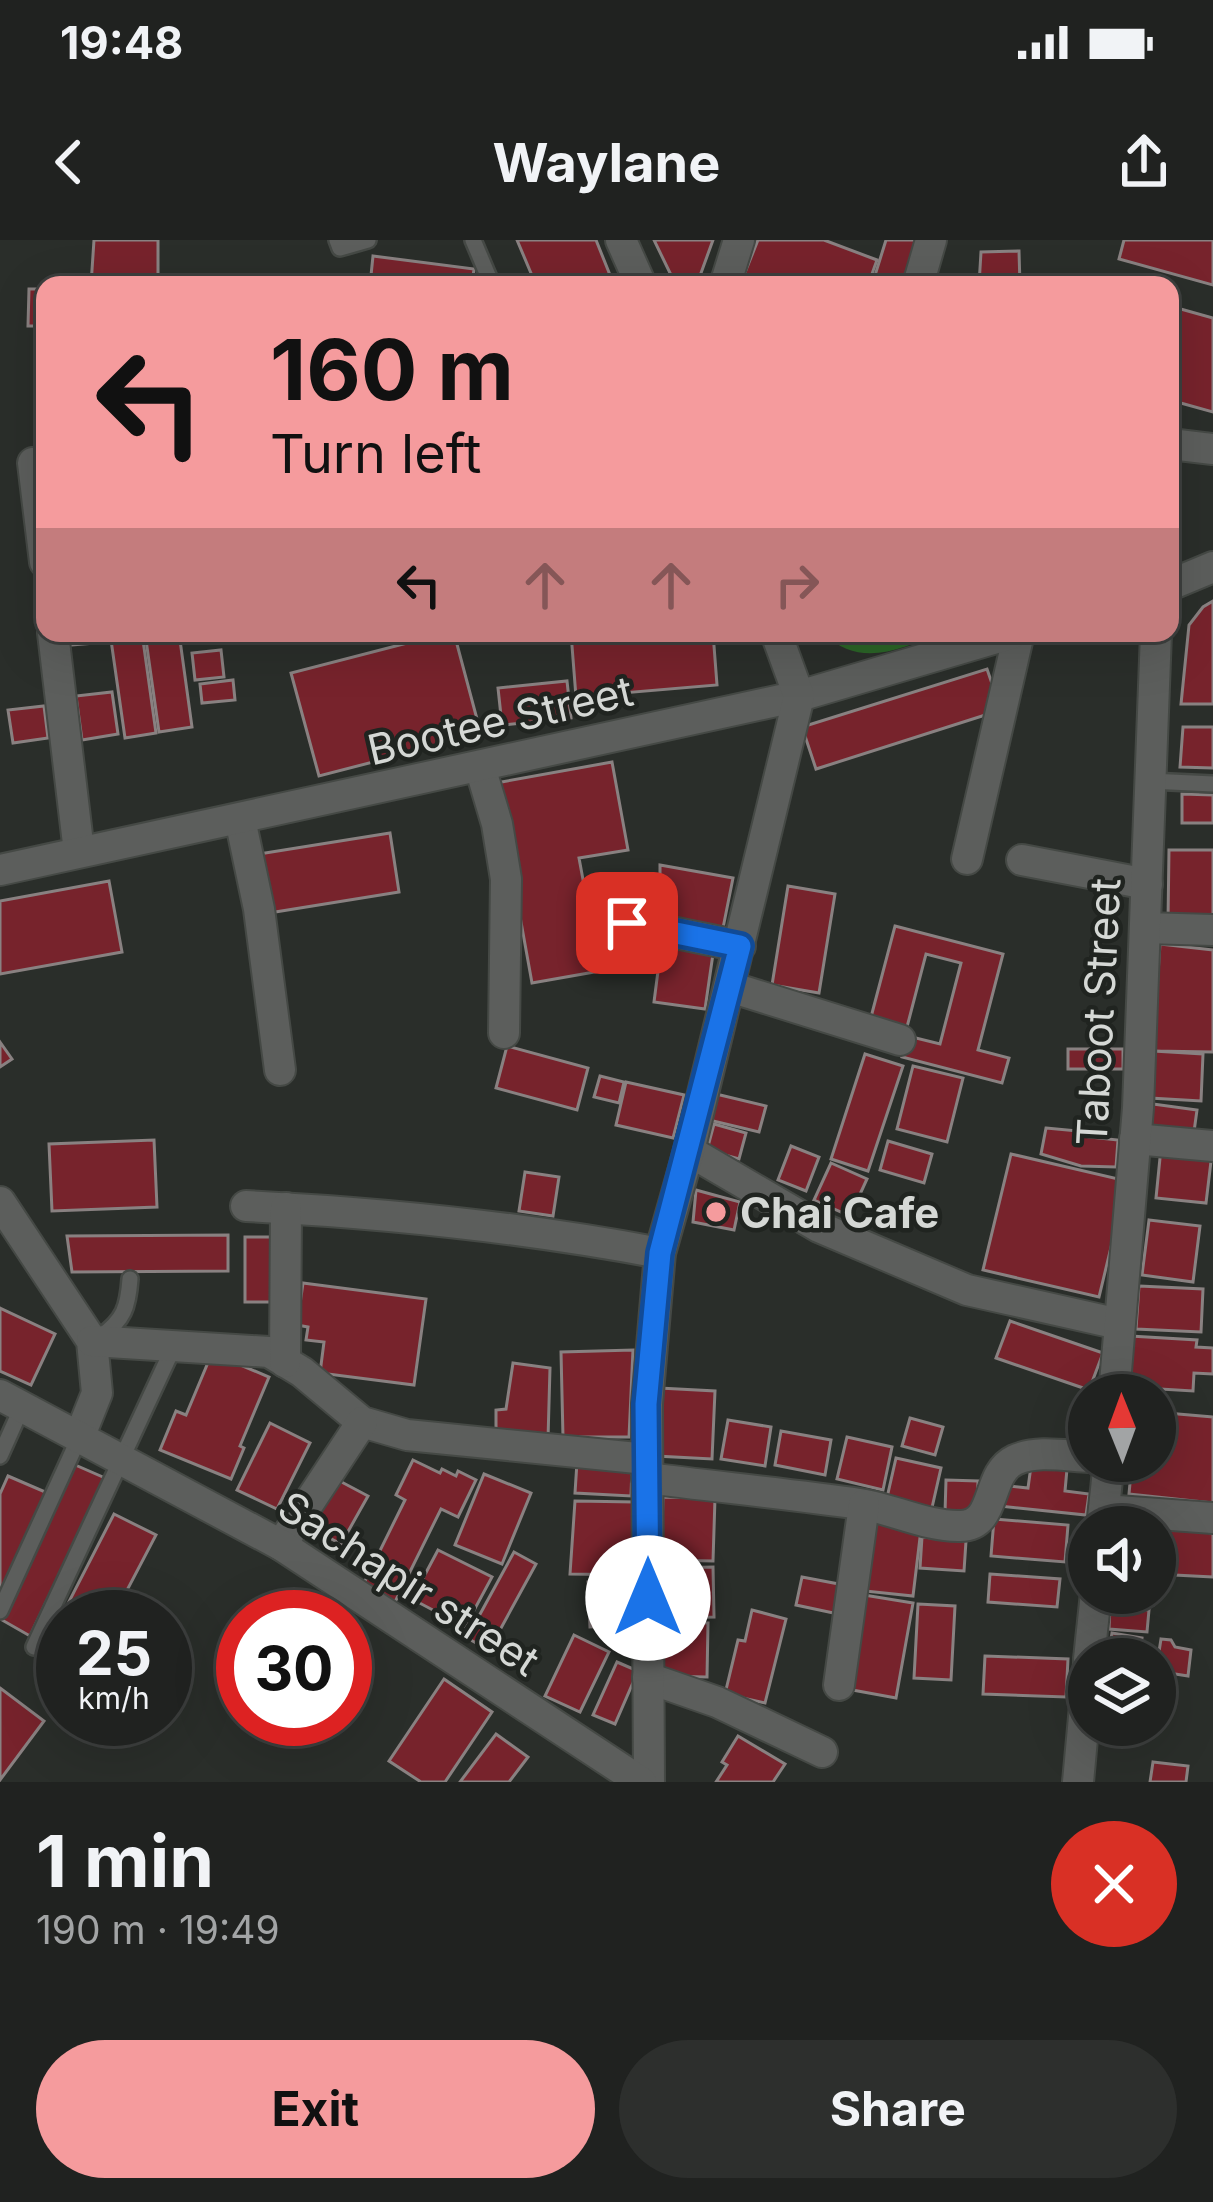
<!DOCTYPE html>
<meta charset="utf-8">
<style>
body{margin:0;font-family:Inter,sans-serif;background:#2d2f2d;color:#f1f3f6;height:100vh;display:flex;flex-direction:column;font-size:45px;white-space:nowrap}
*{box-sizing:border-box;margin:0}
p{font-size:39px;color:#a2a4a5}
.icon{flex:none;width:66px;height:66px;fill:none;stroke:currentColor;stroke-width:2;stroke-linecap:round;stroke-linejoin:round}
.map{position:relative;height:1542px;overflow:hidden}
.details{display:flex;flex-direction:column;background:#202220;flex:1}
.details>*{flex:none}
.hud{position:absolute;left:36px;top:36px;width:1143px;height:366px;border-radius:24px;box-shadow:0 12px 48px #0002,0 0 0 3px #3d3f3e;background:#f59b9d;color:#111;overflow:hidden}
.needle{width:78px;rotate:359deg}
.fabs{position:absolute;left:1068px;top:1134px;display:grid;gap:24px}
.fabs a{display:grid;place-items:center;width:108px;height:108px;border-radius:50%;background:#202220;box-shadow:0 12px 48px #0002,0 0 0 3px #3d3f3e;font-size:60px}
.speed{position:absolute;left:36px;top:1350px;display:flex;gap:24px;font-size:60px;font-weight:700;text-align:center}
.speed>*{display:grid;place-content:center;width:156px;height:156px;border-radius:50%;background:#202220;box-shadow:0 12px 48px #0002,0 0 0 3px #3d3f3e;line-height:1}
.speed small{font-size:30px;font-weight:400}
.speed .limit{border:18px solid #d22;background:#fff;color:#111}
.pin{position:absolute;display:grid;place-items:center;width:102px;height:102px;color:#fff;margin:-51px;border-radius:24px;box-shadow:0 6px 18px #0006}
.me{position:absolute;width:132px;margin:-66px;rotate:0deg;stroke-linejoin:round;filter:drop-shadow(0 0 9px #0008)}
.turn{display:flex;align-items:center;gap:42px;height:252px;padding:0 36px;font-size:54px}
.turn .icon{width:156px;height:156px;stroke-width:2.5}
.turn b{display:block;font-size:84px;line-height:102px}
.lanes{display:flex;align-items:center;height:114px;padding:0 36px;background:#0003;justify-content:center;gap:60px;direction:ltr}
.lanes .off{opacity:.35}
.round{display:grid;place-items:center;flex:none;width:126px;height:126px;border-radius:63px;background:#2d2f2d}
.overview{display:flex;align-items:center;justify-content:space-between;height:204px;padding:0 36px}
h1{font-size:72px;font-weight:700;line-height:90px}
.button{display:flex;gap:24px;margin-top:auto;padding:24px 36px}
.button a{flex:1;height:138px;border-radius:72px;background:#f59b9d;color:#111;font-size:48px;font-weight:700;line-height:138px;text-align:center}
.button a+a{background:#2d2f2d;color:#f1f3f6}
.status{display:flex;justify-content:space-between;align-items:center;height:84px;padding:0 60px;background:#202220;direction:ltr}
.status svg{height:33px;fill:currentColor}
header{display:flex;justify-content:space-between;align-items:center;height:156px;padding:0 36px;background:#202220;font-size:54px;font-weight:700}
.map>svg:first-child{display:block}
.green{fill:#2b6527}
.building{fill:#77232c;stroke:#898181;stroke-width:3}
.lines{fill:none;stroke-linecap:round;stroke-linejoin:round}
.service-casing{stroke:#454945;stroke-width:20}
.minor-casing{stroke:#454945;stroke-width:34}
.tertiary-casing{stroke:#454945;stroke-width:34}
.service{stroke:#5c5e5c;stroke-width:15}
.minor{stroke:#5c5e5c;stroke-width:30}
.tertiary{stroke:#5c5e5c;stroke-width:30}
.route-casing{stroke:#114b97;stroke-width:30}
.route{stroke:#1a73e8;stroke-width:21}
.poi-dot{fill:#f59b9d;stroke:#202420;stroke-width:4.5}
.labels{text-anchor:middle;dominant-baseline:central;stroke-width:9;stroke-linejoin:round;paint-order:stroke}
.street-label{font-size:42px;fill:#d5d8d5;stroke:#202420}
.poi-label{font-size:42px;font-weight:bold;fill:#d5d8d5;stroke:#202420;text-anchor:start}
</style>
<div class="status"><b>19:48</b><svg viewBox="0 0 49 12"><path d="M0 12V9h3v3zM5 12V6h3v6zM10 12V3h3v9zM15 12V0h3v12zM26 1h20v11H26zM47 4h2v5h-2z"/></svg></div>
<header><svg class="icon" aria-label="back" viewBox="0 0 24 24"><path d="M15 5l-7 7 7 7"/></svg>Waylane<svg class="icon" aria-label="share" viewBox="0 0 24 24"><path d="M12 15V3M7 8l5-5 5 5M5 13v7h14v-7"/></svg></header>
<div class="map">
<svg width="1213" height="1542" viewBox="0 0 1213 1542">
<rect width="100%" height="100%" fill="#2a2e2a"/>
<path class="green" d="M823 393H943C900 408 861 430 823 393Z"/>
<g class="building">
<path d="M94 0H158V45H91Z"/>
<path d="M517 0H596L614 45H536Z"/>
<path d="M654 0H713L697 44 671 35Z"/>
<path d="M758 0H824L877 20 868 45H740Z"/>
<path d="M886 0H920L906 45H872Z"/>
<path d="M1124 0H1213V45L1119 19Z"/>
<path d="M1019 11 1020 45H979L981 12Z"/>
<path d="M373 16 474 29 472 45H370Z"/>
<path d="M29 49H45V86H28Z"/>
<path d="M1170 66 1213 78V172L1170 160Z"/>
<path d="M1213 361V464H1181L1189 385 1203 367Z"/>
<path d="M70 393H106V402L70 405Z"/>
<path d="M110 393H142L156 493 125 498Z"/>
<path d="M145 393H179L192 487 159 492Z"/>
<path d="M446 393H454L481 494 319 536 291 433Z"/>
<path d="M571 393H713L717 445 576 457Z"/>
<path d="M221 410 224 437 195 440 192 413Z"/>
<path d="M987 429 1001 470 816 529 802 487Z"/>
<path d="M233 440 235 460 202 463 200 444Z"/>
<path d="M567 441 571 478 502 485 498 448Z"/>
<path d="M112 452 118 494 82 500 76 456Z"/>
<path d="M44 466 48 498 13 503 8 470Z"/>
<path d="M1183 487H1213V528L1180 527Z"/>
<path d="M612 522 628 610 579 618 600 731 532 743 496 543Z"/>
<path d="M1182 554 1213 555V583H1182Z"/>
<path d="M390 593 399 652 269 673 259 614Z"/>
<path d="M1169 610H1213V681H1168Z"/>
<path d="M660 625 733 638 721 698 660 684Z"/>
<path d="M109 641 122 712 0 734V661Z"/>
<path d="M788 646 835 654 819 753 772 745Z"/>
<path d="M895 686 1003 714 978 810 1009 818 1002 843 902 817 908 796 940 804 961 723 926 714 907 787 871 777Z"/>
<path d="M662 700 714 707 705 769 654 762Z"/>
<path d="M1160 704 1213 710V812L1153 811Z"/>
<path d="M0 802 12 819 0 827Z"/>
<path d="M507 806 588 828 577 870 496 848Z"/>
<rect x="1068" y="809" width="55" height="20"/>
<path d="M1153 811 1203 814 1201 861 1150 858Z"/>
<path d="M865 814 903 826 868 931 831 919Z"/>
<path d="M913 826 963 838 947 902 897 889Z"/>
<path d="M600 836 624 842 619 863 594 857Z"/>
<path d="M626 842 684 855 673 898 616 885Z"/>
<path d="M716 854 766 866 759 892 709 880Z"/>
<path d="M1153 864 1197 870 1193 899 1149 892Z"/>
<path d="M714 884 746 893 739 919 707 910Z"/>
<path d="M1046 888 1089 892V897L1118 900 1116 927 1081 926 1041 914Z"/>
<path d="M154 900 157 967 52 971 49 904Z"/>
<path d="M888 901 932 914 924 943 880 930Z"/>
<path d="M791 906 819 917 806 951 778 940Z"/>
<path d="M1161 908 1212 913 1206 963 1156 958Z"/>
<path d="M1011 914 1127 941 1099 1057 983 1030Z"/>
<path d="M831 923 867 939 850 976 814 960Z"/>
<path d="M525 932 559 937 553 976 519 971Z"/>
<path d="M696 950 740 962 734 990 693 982Z"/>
<path d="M1149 980 1200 986 1193 1042 1142 1035Z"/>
<path d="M228 995V1031L72 1032 67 996Z"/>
<rect x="245" y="997" width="26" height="65"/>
<path d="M303 1043 426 1059 414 1145 320 1133 324 1102 306 1100 308 1087 297 1085Z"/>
<path d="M1139 1046 1203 1049 1201 1092 1136 1089Z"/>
<path d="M0 1068 55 1094 31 1145 0 1131Z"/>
<path d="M1010 1081 1103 1113 1089 1150 996 1118Z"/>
<path d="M1130 1096 1197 1100 1196 1107 1213 1108V1134L1194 1133 1193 1151 1127 1147Z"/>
<path d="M633 1110 629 1197H563L561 1112Z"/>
<path d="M212 1113 269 1137 240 1206 244 1208 231 1239 160 1210 176 1171 186 1175Z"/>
<path d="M513 1123 550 1128 548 1199 496 1197V1170L506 1169Z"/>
<path d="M659 1148 715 1151 712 1219 656 1216Z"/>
<path d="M1155 1172 1213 1177V1263L1129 1254 1132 1221H1155Z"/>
<path d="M910 1178 943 1187 935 1215 902 1206Z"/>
<path d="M728 1180 771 1187 765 1226 721 1219Z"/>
<path d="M270 1183 310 1203 277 1269 237 1250Z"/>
<path d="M781 1191 831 1200 825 1235 775 1225Z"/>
<path d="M847 1197 892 1207 883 1250 837 1239Z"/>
<path d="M896 1218 941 1228 931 1272 886 1262Z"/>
<path d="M413 1220 440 1233 442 1229 456 1236 458 1231 476 1240 458 1277 441 1269 395 1362 362 1347 405 1260 396 1255Z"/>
<path d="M577 1222 632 1226 631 1256 575 1253Z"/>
<path d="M73 1224 105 1238 30 1396 2 1380Z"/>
<path d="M1031 1226 1067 1229 1065 1251 1089 1254 1086 1275 999 1266 1001 1245 1028 1248Z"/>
<path d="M484 1234 531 1253 502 1324 455 1305Z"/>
<path d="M8 1236 50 1254 0 1368V1254Z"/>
<path d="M334 1238 368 1256 341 1304 307 1286Z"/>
<path d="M946 1240 978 1241 977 1275 945 1273Z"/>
<path d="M663 1257 715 1258 713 1321 661 1320Z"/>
<path d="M575 1261 635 1262 634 1335 570 1334Z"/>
<path d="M114 1274 156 1295 113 1377H63V1430L40 1418Z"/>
<path d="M874 1275 922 1281 913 1356 865 1351Z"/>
<path d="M994 1279 1068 1285 1065 1322 991 1316Z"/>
<path d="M1122 1279 1213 1285V1337L1155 1334V1287H1122Z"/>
<path d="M922 1297 966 1301 964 1331 920 1328Z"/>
<path d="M438 1310 492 1337 465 1387 412 1359Z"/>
<path d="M514 1312 536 1324 489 1410 467 1398Z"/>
<path d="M713 1327 714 1377 668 1378 667 1328Z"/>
<path d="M990 1334 1060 1339 1057 1367 988 1362Z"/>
<path d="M802 1337 844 1345 838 1374 796 1365Z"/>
<path d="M636 1339 639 1385 590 1387 588 1342Z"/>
<path d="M1117 1353H1154L1153 1365 1116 1362Z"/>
<path d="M864 1355 913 1363 896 1458 847 1449Z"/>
<path d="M918 1364 955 1366 951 1440 914 1438Z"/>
<path d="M1110 1367 1149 1370 1147 1392 1109 1389Z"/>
<path d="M752 1370 786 1379 765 1463 725 1454 738 1400 745 1401Z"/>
<path d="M662 1382 708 1383 707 1437 660 1436Z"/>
<path d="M1112 1393 1142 1398 1139 1419H1108Z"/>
<path d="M574 1395 609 1412 580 1472 545 1456Z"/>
<path d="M1161 1399 1171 1400 1175 1407 1191 1410 1188 1436 1156 1431Z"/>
<path d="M985 1416 1068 1419 1066 1457 983 1454Z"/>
<path d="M617 1422 638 1431 615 1484 593 1475Z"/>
<path d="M444 1439 492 1472 445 1542H421L389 1521Z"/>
<path d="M0 1448 44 1481 0 1540Z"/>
<path d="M1103 1485H1136L1135 1495 1102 1492Z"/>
<path d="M496 1494 528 1517 509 1542H460Z"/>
<path d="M738 1496 785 1524 773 1542H716L727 1525 722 1522Z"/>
<path d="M1153 1522 1188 1526 1186 1542H1150Z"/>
</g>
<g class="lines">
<g class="service-casing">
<g id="service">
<path d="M337 0 340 8 368 0"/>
<path d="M473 0 492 45"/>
<path d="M1150 541 1213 544"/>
<path d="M100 1097C124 1080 128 1067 130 1039"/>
<path d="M0 1216 22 1167"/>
<path d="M0 1371 79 1198"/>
<path d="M34 1407 174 1106"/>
</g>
</g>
<g class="minor-casing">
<g id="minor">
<path d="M621 0 641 45"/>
<path d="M725 45 739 0"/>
<path d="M918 45 931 0"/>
<path d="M1170 204 1213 209"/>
<path d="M33 223 45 322"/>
<path d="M1170 345 1213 327"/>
<path d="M53 393 79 612"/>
<path d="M480 527 497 584 506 639 504 793"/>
<path d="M240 579 259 669 280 830"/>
<path d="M967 619 1019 393"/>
<path d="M1022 620 1147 644"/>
<path d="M0 630 799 456 1013 393"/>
<path d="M627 683 740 706"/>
<path d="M1145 688 1213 690"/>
<path d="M730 747 900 800"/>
<path d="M1135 899 1213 906"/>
<path d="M689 911 819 987 967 1050 1119 1084"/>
<path d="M0 962 92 1101 97 1153 79 1198"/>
<path d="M246 966C386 973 522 987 660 1013"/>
<path d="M92 1101 269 1112 302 1132 362 1182 407 1195 647 1219"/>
<path d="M285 1122 286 968"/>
<path d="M1114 1155 1138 868 1156 393"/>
<path d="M647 1238C718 1247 789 1254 860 1264 893 1269 928 1287 960 1286 998 1286 985 1234 1015 1220 1037 1210 1066 1216 1089 1217"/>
<path d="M1104 1270 1213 1278"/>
<path d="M1102 1287 1109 1221"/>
<path d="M281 1305 362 1182"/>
<path d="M1089 1419 1096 1353"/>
<path d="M648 1438 717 1462 822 1512"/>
<path d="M839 1445 864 1265"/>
<path d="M649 1542 647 1164 660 1013 689 911 799 456 776 393"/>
<path d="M1078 1542 1089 1423"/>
</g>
</g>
<g class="tertiary-casing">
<path id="tertiary" d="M0 1155 281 1305 641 1542"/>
</g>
<use href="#service" class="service"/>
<use href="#minor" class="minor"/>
<use href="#tertiary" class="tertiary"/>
</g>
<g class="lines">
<g class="route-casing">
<path id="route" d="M627 683 740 706 660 1013 646 1164 648 1358"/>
</g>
<use href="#route" class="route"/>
</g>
<circle class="poi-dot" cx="716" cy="972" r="12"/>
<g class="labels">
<g class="street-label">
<text transform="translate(500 480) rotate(-13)">Bootee Street</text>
<text transform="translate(1098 772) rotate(-87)">Taboot Street</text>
<text transform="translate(409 1343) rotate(33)">Sachapir street</text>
</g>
<g class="poi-label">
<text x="740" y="972">Chai Cafe</text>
</g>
</g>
</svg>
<div class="fabs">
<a><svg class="needle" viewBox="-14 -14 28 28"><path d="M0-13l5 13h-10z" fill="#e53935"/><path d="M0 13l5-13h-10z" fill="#a2a4a5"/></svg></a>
<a><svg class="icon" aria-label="sound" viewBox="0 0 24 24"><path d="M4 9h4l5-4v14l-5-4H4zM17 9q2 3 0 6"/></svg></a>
<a><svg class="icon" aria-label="layers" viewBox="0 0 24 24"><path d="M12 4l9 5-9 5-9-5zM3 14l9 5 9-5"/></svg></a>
</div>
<div class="speed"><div>25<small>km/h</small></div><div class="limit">30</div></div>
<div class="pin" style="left:627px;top:683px;background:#d93025"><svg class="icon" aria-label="arrive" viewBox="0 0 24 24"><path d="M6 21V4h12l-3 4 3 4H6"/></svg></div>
<svg class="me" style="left:648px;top:1358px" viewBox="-20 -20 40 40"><circle r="19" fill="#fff"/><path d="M0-13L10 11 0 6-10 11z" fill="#1a73e8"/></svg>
<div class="hud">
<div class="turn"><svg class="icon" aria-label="left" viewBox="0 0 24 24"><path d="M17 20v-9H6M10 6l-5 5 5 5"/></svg><div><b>160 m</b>Turn left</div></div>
<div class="lanes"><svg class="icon" aria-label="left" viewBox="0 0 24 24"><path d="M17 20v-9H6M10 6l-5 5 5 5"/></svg><svg class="icon off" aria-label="ahead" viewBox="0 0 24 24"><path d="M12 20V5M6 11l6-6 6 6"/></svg><svg class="icon off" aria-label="ahead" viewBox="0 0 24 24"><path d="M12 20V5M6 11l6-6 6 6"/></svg><svg class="icon off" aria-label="right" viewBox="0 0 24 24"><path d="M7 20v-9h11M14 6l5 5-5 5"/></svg></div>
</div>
</div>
<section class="details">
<div class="overview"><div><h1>1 min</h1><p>190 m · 19:49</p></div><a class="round" style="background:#d93025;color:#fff"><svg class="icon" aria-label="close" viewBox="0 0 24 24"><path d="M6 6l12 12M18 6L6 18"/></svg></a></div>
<div class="button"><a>Exit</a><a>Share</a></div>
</section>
